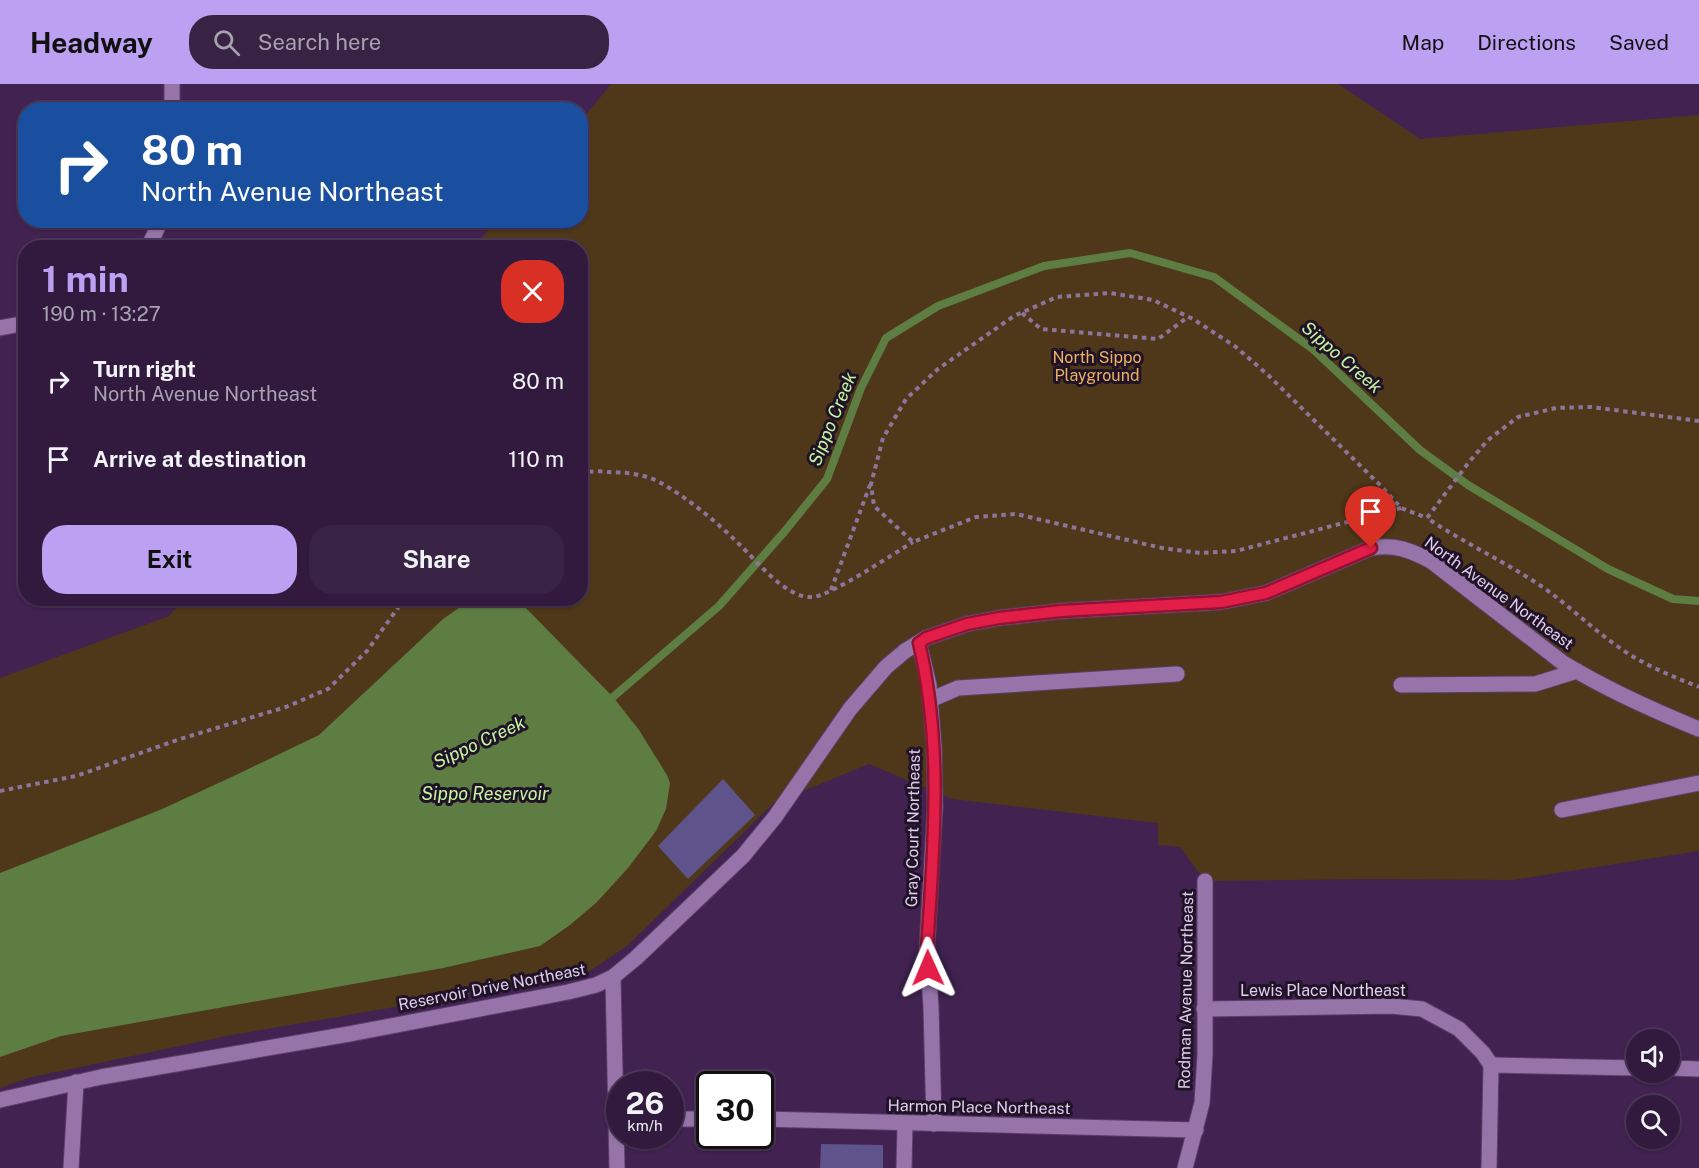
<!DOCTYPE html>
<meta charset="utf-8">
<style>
body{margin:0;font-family:"Public Sans",sans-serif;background:#392344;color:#f1f3f6;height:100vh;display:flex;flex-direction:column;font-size:22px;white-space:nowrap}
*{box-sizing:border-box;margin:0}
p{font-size:20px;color:#a8a1b0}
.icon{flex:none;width:33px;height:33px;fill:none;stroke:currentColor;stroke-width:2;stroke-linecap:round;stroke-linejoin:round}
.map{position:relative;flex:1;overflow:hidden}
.drawer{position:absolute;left:18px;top:156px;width:570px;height:366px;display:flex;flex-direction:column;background:#311a3d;border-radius:24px;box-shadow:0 2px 4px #0004,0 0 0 2px #4c3857}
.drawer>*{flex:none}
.banner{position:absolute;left:18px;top:18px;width:570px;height:126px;border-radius:24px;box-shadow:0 2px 4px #0004,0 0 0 2px #4c3857;background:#1a4fa0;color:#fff;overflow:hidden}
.fabs{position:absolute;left:1626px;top:945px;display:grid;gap:12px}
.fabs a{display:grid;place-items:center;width:54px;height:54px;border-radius:50%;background:#311a3d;box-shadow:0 2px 4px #0004,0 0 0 2px #4c3857;font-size:30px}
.speed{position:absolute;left:606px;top:987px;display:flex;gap:12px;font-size:30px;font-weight:700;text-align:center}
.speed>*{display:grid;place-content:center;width:78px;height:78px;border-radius:50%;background:#311a3d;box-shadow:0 2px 4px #0004,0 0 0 2px #4c3857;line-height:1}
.speed small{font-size:15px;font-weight:400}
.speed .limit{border:3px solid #111;border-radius:9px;background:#fff;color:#111}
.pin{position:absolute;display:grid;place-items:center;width:51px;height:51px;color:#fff;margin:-62px -26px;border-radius:50% 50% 50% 0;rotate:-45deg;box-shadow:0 0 6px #0007}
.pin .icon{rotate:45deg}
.me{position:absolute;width:66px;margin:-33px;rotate:359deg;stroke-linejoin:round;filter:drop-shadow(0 0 4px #0008)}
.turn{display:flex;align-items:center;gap:21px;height:126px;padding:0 24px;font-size:27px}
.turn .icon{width:78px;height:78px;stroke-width:2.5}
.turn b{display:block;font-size:42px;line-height:51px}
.round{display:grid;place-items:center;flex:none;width:63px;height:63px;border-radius:24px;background:#392344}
.summary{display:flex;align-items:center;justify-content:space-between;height:102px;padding:0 24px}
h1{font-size:36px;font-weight:700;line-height:45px;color:#bca0f2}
.button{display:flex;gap:12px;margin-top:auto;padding:12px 24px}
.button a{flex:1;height:69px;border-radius:24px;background:#bca0f2;color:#111;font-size:24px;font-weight:700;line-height:69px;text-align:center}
.button a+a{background:#392344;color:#f1f3f6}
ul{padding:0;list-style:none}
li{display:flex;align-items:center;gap:18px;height:78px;padding:0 24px}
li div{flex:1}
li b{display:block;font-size:22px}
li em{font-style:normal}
header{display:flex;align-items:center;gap:36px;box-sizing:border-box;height:84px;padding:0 30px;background:#bca0f2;color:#111}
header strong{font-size:28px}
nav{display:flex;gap:33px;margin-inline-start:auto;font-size:21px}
.search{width:420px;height:54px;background:#392344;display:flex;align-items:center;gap:15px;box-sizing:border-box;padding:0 21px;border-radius:24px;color:#a8a1b0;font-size:22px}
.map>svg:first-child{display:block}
.green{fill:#4f3819}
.water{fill:#5d7d43}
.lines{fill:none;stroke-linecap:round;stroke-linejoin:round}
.stream{stroke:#5d7d43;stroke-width:8}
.building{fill:#5f538c}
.minor-casing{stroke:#5b3f69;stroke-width:17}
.path{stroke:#8d749b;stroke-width:4;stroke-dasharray:4.5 4.5;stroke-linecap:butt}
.minor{stroke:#9674aa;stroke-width:15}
.route-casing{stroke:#92132f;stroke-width:15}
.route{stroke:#e11d48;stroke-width:10}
.labels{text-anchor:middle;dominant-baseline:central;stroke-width:6;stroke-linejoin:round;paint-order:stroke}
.park-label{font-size:16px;fill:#eeb15f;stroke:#201328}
.street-label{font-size:16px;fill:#e0ceec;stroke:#201328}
.water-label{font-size:18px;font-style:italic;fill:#c5f5a0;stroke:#201328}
</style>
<header>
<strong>Headway</strong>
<div class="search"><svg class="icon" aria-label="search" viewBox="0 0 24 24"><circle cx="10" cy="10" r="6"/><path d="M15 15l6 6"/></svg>Search here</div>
<nav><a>Map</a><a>Directions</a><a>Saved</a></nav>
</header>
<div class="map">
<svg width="1699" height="1084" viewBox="0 0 1699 1084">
<rect width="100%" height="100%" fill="#412251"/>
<path class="green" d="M611 0H1338L1420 55 1699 31V767L1513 796 1371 795 1205 797 1180 763 1158 761V739L952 715 869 680 774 719 627 862 585 890 227 952 28 994 0 1004V594L169 532 183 515 580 514V164L474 163 496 137 580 136 581 37Z"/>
<path class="water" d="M471 515H507L521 519 613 613 639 646 667 691 670 699 666 725 656 747 628 784 597 818 570 841 540 862 443 884 61 952 0 973V789L160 726 238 690 319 651 442 536Z"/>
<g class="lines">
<path class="stream" d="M605 617 613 613 719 522 785 447 827 395 861 304 886 254 938 222 1044 182 1130 169 1214 193 1314 266 1420 366 1468 401 1608 485 1673 515 1699 517"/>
</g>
<g class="building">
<path d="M723 695 755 731 688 795 658 762Z"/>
<path d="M821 1060 883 1061V1084H820Z"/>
</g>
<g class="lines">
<g class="minor-casing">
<g id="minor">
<path d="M172 26V0"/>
<path d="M148 164 161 136"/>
<path d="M0 244 26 239"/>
<path d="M919 559 929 601 934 662 935 723 927 864 931 923 934 1040"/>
<path d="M1401 601 1535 600 1577 587"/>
<path d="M930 616 958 604 1177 590"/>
<path d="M1562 726 1699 699"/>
<path d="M613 893 617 1084"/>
<path d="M1204 925 1391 922 1422 925 1459 945 1483 969 1491 981"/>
<path d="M1491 981 1636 984"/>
<path d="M1670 984 1699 985"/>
<path d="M0 1016 101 993 349 950 568 908 596 901 613 893 636 874 743 772 775 733 850 625 886 583 905 567 926 554 967 540 999 534 1061 527 1221 518 1266 509 1371 464C1395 460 1410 466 1431 477L1563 579C1606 605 1652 626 1699 645"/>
<path d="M670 1035H710"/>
<path d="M760 1035 1196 1046"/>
<path d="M71 1084 76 998"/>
<path d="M904 1084 905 1040"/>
<path d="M1185 1084 1202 1019 1205 971V797"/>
<path d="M1489 1084 1491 981"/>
</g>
</g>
<g class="path">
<path d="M1022 229 1041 245 1158 255 1188 233"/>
<path d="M1699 337 1591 323 1556 324 1518 333 1488 356 1469 378 1427 434C1464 459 1504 477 1541 502 1566 519 1588 541 1613 559 1639 579 1669 591 1699 603"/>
<path d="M580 389C589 387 599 387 608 388 625 388 645 390 661 399 689 415 717 438 740 461 758 478 786 515 813 513 832 511 893 470 913 458"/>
<path d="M1401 424 1236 467 1200 469 1162 464 1016 430 976 433 913 458 874 422 871 400 883 354 906 315 938 285 1014 232 1057 213 1110 209 1153 216 1193 235 1236 263 1268 291 1383 404 1401 424 1427 434"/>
<path d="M831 506 870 401"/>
<path d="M0 707 76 692 180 655 286 623 328 605 367 567 405 514"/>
</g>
<use href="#minor" class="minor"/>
</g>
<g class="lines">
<g class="route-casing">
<path id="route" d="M928 884 927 864C934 762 943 660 919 559L926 554 967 540 999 534 1061 527 1221 518 1266 509 1371 464"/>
</g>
<use href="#route" class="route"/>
</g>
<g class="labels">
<g class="park-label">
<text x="1097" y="273">North Sippo<tspan x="1097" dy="18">Playground</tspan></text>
</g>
<g class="street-label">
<text transform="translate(1499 509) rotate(36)">North Avenue Northeast</text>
<text transform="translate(913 744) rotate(-89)">Gray Court Northeast</text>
<text transform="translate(492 903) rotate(-11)">Reservoir Drive Northeast</text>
<text transform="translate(1186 906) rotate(-89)">Rodman Avenue Northeast</text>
<text x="1323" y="906">Lewis Place Northeast</text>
<text transform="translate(979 1023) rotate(1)">Harmon Place Northeast</text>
</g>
<g class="water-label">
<text transform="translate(1342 273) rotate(41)">Sippo Creek</text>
<text transform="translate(832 335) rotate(-68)">Sippo Creek</text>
<text transform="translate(479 658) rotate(-25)">Sippo Creek</text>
<text x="485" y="709">Sippo Reservoir</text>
</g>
</g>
</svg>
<div class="fabs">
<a><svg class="icon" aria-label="sound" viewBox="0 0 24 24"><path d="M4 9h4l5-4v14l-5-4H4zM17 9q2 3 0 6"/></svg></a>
<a><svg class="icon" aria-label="search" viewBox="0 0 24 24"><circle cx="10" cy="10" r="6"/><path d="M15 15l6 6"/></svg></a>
</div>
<div class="speed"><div>26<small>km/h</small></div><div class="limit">30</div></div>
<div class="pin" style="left:1371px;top:464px;background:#d93025"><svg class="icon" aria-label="arrive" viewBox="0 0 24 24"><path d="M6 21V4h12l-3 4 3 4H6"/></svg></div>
<svg class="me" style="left:928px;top:884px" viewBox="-20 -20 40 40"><path d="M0-17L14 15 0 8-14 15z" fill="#e11d48" stroke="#fff" stroke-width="4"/></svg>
<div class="banner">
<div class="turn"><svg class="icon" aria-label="right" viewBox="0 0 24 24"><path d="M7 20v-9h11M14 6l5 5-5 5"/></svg><div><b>80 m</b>North Avenue Northeast</div></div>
</div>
<section class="drawer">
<div class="summary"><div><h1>1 min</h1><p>190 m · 13:27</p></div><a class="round" style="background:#d93025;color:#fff"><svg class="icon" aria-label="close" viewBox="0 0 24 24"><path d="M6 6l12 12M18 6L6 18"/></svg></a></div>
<ul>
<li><svg class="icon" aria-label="right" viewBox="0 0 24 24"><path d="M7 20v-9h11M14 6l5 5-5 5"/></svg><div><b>Turn right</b><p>North Avenue Northeast</p></div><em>80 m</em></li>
<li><svg class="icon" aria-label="arrive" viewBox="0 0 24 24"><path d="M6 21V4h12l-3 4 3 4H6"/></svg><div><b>Arrive at destination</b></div><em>110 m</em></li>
</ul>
<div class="button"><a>Exit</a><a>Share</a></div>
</section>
</div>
